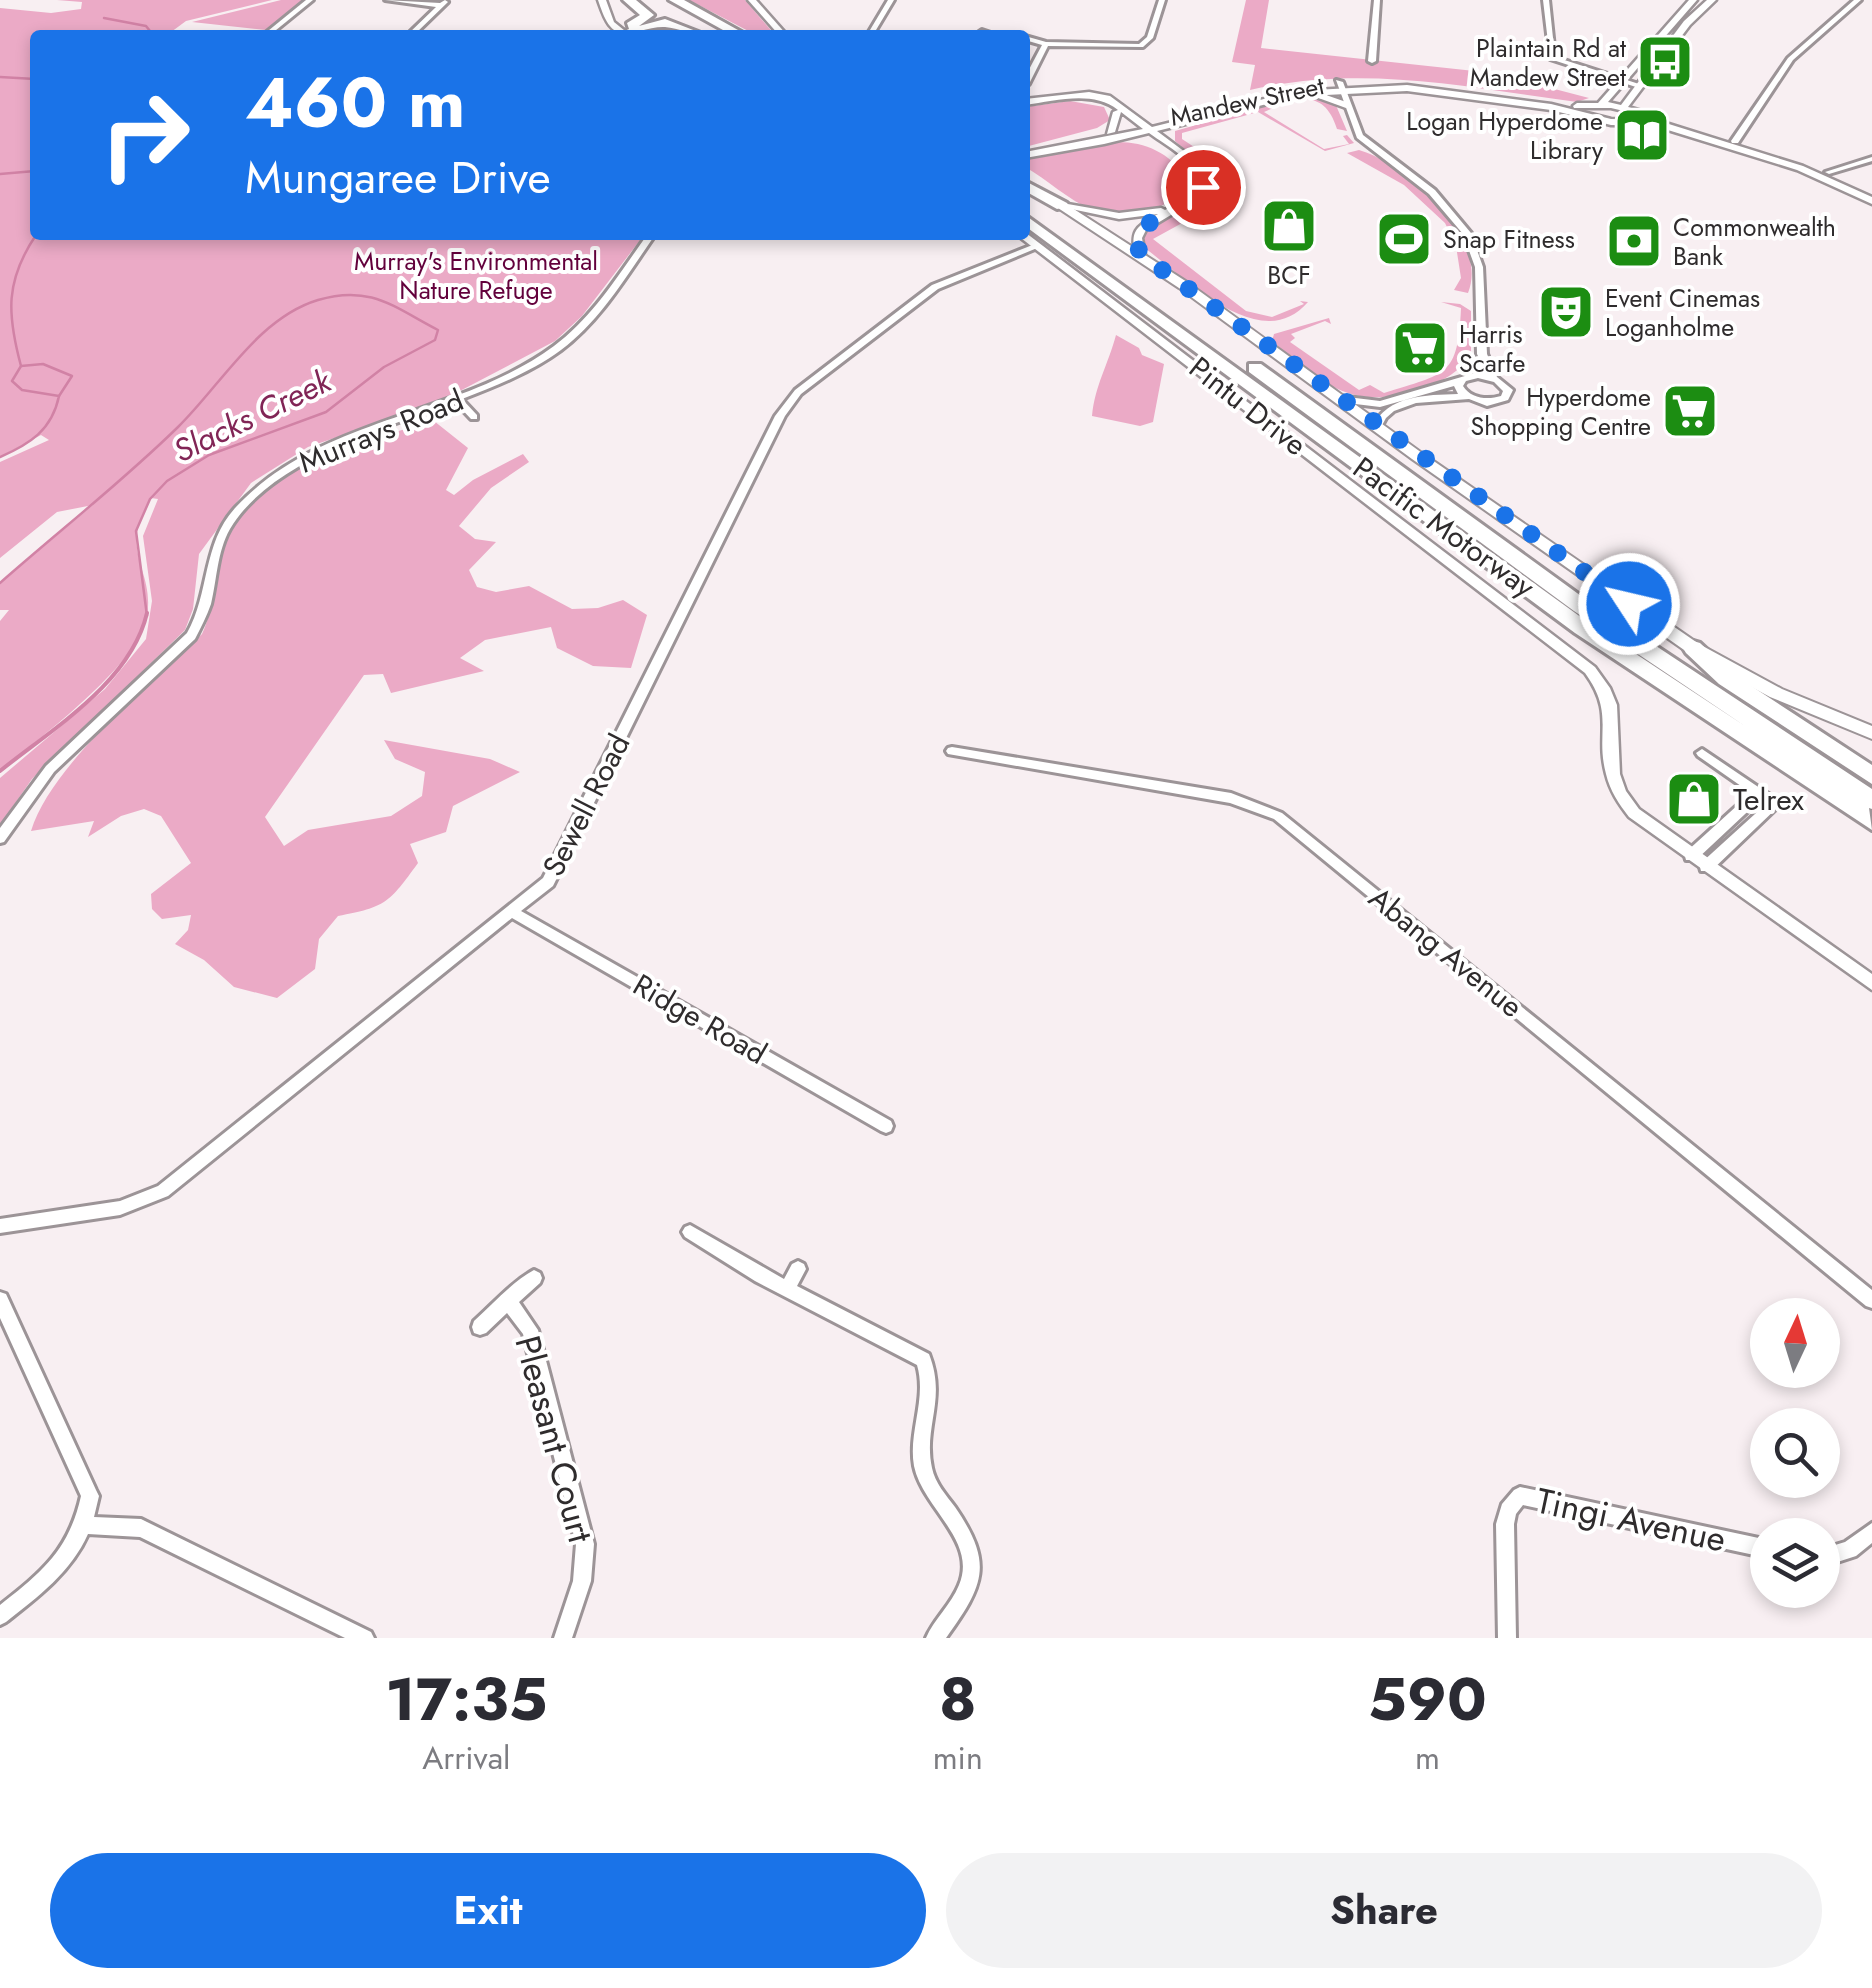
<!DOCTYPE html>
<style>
body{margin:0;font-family:Jost,sans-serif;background:#f2f2f3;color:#2b2b33;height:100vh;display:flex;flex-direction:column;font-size:38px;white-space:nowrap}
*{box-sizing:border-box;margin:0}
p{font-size:32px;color:#7c7c81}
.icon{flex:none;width:55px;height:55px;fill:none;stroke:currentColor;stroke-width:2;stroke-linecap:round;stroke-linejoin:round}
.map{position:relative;height:1638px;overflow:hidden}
.sheet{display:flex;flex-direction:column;background:#fff;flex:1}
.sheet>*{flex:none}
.guide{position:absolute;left:30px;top:30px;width:1000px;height:210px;border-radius:10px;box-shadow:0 5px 15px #0003;background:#1a73e8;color:#fff;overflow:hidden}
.needle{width:65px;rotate:4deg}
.fabs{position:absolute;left:1750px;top:1298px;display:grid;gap:20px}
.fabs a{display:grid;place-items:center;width:90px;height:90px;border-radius:50%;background:#fff;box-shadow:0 5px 15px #0003;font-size:50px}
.pin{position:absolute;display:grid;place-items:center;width:85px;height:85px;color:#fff;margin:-42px;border:5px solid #fff;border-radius:50%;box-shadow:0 2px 10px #0007}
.me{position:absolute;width:110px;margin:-55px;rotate:305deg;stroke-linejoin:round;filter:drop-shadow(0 0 8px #0008)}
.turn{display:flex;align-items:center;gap:35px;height:210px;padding:0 50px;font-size:45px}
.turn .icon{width:130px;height:130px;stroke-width:2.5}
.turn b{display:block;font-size:70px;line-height:85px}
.eta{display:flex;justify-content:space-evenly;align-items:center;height:170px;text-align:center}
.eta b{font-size:60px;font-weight:700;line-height:70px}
.cta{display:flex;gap:20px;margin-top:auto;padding:20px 50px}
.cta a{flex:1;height:115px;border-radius:60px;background:#1a73e8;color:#fff;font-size:40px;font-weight:700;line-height:115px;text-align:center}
.cta a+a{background:#f2f2f3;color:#2b2b33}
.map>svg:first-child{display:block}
.green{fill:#ebaac6}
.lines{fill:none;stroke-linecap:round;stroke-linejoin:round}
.stream-far1{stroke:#d182a5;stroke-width:2.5}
.stream{stroke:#d182a5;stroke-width:4}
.minor-casing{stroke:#9c9497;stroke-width:6}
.tertiary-casing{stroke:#9c9497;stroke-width:5}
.secondary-casing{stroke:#9c9497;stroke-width:4}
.motorway-casing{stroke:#9c9497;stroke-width:6}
.minor{fill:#fff;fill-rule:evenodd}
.tertiary{fill:#fff;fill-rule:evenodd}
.secondary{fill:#fff;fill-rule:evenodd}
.motorway{fill:#fff;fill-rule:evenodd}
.route{stroke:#1a73e8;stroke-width:18;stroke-dasharray:0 32.4}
.labels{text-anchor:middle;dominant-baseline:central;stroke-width:8;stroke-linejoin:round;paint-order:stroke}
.far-poi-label{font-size:25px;fill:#2f2c2d;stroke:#fff;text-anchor:start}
.far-street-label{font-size:25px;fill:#2f2c2d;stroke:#fff}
.far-park-label{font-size:25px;fill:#63013c;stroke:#fff}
.street-label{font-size:30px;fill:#2f2c2d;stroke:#fff}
.poi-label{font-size:30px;fill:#2f2c2d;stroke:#fff;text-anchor:start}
.water-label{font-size:32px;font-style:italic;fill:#812556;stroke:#fff}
.near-street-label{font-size:35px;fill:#2f2c2d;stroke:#fff}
</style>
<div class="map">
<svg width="1872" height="1638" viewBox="0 0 1872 1638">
<rect width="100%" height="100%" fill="#f8eff2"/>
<g class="green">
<path d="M57 0H272L186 21 167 35H35L33 239 42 235H644L582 316 555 341 435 404 308 447 251 483 199 554 193 609 185 630 32 779 0 825V778L105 689 146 639 152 601 143 536 158 499 151 498C117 553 155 568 147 616 139 665 38 739 0 771V621L9 610H0V583L93 505 57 512 0 558V462L49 440 41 435 0 457V8L51 13 81 9 82 2Z"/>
<path d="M281 0H305L266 30 192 22Z"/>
<path d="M689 0H745L775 35H756Z"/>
<path d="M1246 0H1269L1261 48 1493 73 1589 98 1577 102C1465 87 1362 64 1250 90L1255 65 1232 62Z"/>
<path d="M1295 97H1319L1335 103 1347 131 1337 129C1324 87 1296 98 1264 112L1324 149 1349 144 1343 136 1347 135 1354 143 1325 151 1258 112 1182 133V139L1217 162 1220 191 1204 211 1153 239 1246 311 1272 317 1304 304 1300 301 1308 302C1261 357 1186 278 1146 249L1141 238C1155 213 1194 216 1209 190L1206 169 1175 141V131Z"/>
<path d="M1070 101 1104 107 1110 120 1097 128 1025 147V107Z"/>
<path d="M1118 142C1145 142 1171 153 1185 178L1183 190C1164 213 1120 219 1093 210 1069 201 1047 179 1025 167V158Z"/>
<path d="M1359 150C1407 164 1490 238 1468 293L1454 290 1461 278 1456 246 1445 223 1404 185 1347 153Z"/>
<path d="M1441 302 1460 304 1471 311V356C1456 374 1442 382 1419 389 1351 412 1324 384 1272 341L1274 334 1329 318 1331 324 1325 321 1291 334 1295 338 1290 342 1359 390 1370 385 1384 393C1447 373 1458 377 1461 308Z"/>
<path d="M1116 335 1139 348 1142 355 1164 364 1153 422 1140 426 1092 416C1095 385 1108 365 1116 335Z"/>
<path d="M434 421 468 448 446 490 454 495 473 480 523 454 529 462 491 488 459 526 475 539 496 542 469 570 477 587 496 592 529 586 572 609 598 608 623 600 647 615 631 668 593 666 557 648 551 627 485 640 460 658 484 671 391 693 383 674 364 675 265 817 284 846 308 830 391 816 422 796 425 772 395 759 384 740 490 759 520 772 453 806 446 832 410 844 418 863C389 903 386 907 338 916L319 939 315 969 277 998 234 987 204 960 175 944 188 930 191 915 162 919 152 909 151 894 191 863 161 816 144 809 121 816 88 837 94 821 31 831C52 763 151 685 202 634 214 610 210 583 218 558 248 469 355 443 434 421Z"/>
</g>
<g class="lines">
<g class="stream-far1">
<path d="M104 18 146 26 150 31 146 35"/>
<path d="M0 77 35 79"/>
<path d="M0 174 35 171"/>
<path d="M21 366 43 364 72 376 59 396"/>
<path d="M0 457C30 444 52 430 59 396L22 390 12 381 21 366C7 314 5 281 36 235"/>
<path d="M0 583C59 531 122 482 178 427 221 385 258 318 318 300 371 284 395 308 438 330L435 340 384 367 326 412 209 455 167 481 150 499 136 531 147 616"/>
</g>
<path class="stream" d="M0 771C52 729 131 682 147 613"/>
<g class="minor-casing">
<g id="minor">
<path d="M306 0H313L270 35H263Z"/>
<path d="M385 0 440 3 445 0 448 2 414 35H407L436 7Z"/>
<path d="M888 0H894L873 35H867Z"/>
<path d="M1159 0H1165L1153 38 1143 47 1048 46 1029 84 1025 86V77L1042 45 1025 40V36L1046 42 1139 44 1147 37Z"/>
<path d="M1374 0H1380L1376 61 1372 63 1368 61Z"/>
<path d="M1543 0H1549L1555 57 1639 84V88L1550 59Z"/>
<path d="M1854 0H1861L1793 60 1738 143H1732L1731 141 1788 58Z"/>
<path d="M982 30 994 34 995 35 980 33 979 32Z"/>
<path d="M1336 80 1343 82 1363 135 1435 190 1471 233 1483 267 1487 354 1497 377 1513 390 1508 400 1487 406 1469 399 1416 403 1394 411 1386 418 1380 429 1377 430 1372 427C1388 395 1426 395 1458 394L1454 386 1380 407 1339 402 1334 399 1339 396 1380 401 1475 373 1487 374 1477 354 1475 267 1463 234 1429 194 1357 138ZM1478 378 1494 382 1503 391 1501 396C1488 400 1471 399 1463 386L1466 381Z"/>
<path d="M1872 157V161L1829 174 1825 172Z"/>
<path d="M647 235H655C627 275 601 320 561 350 531 372 496 386 462 399L477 415V419H471L455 402C384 428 270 461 230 529 217 552 217 579 211 604 207 616 201 627 195 639L54 772 4 842 0 843V828L46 766 187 633C210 593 202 543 236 507 321 416 458 417 554 346 593 317 619 274 647 235Z"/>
<path d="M1035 244 1042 246 938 289 801 394 785 416 553 886 521 911 891 1121 893 1126 891 1131 886 1133 881 1131 512 918 168 1196 120 1215 0 1233V1219L120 1201 158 1186 543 878 775 416 795 390 932 285Z"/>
<path d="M952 747 1231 793 1282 813 1872 1290V1308L1866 1306 1274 819 1230 803 948 754 946 751 948 748Z"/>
<path d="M1702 749 1779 801 1781 804 1711 871H1701L1700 867 1701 863 1766 804 1760 800 1696 860H1686L1685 856 1686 852 1751 793 1698 756 1696 753Z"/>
<path d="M690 1225 784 1279 792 1264 798 1261 804 1264 806 1269 797 1286 929 1354C947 1400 923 1426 932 1468 935 1483 946 1495 955 1507 994 1564 984 1585 946 1638H926C934 1619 951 1605 959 1585 978 1541 922 1507 914 1466 908 1432 927 1399 917 1365L755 1281 685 1237 682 1232 685 1227Z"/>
<path d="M534 1270 540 1273 542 1278 540 1283 519 1302 538 1330 594 1544 591 1581 572 1638H554L573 1581 576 1544 523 1334 507 1313 486 1333 480 1335 474 1333 472 1327 474 1321C493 1304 512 1282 534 1270Z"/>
<path d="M0 1292 6 1294 96 1490 99 1496 94 1517 141 1519 147 1522 371 1632 374 1638H345L140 1537 88 1534C71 1572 38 1597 6 1622L0 1625V1605C42 1572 69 1550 81 1496L0 1318Z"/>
<path d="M1520 1487 1768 1540V1558L1523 1505 1516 1514 1514 1524 1516 1638H1498L1496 1524 1502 1504 1514 1490Z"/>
<path d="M1872 1523V1543L1856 1556 1822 1567V1549L1845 1542Z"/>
</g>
</g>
<g class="tertiary-casing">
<g id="tertiary">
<path d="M598 0H606L614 22 630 35C609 35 604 17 598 0Z"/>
<path d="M748 0H756L787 35H779Z"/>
<path d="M1689 0H1697L1608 102 1621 105 1684 21 1707 0H1716L1690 25 1628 107 1645 112V116L1611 108H1574L1573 106 1577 103H1598Z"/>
<path d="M1407 85 1551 104 1611 119 1656 120 1803 166 1872 197V204L1797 170 1655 126 1611 125 1551 110 1407 91 1326 95 1349 103V107L1346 108 1313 96 1296 97 1157 131 1201 164 1209 180 1204 195 1146 230 1142 238 1145 255 1140 258 1135 255C1130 229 1137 227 1158 214L1119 219 1057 206 1062 203 1119 213 1161 208 1165 210 1197 192C1203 163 1169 148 1149 133L1104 144 1025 158V152L1143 129 1121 112 1115 132 1107 134 1113 112 1118 110C1092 90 1056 101 1025 105V99L1089 92 1110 96 1152 127 1296 91Z"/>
<path d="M1026 233 1595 667 1610 688 1617 705 1620 774 1626 791 1639 809 1872 974V990L1629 817C1619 804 1610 791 1606 774 1595 733 1615 714 1585 673L1017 235H1025Z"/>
</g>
</g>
<g class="secondary-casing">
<path id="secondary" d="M1058 204H1066L1187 282 1422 453 1699 644 1782 689 1872 726V739L1770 697 1687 652 1412 459 1179 288 1058 208Z"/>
</g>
<g class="motorway-casing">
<g id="motorway">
<path d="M623 0H636L654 15 639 26 665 19 706 35C691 35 679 28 665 27 651 26 632 35 615 35L629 29 627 23 640 15Z"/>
<path d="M669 0H684L747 35H732Z"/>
<path d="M1025 181 1067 203 1069 206 1057 209 1025 191Z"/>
<path d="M1025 215 1589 623 1745 726 1574 611 1249 372V364H1261L1588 601 1872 789V809L1869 808 1872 830 1575 633 1025 226Z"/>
<path d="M1693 641 1700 643 1733 674 1872 765V784L1719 684 1686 653 1683 648Z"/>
</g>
</g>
<use href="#minor" class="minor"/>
<use href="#tertiary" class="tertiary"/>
<use href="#secondary" class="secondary"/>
<use href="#motorway" class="motorway"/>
</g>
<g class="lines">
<path class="route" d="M1203 187C1192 210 1138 219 1137 238 1136 243 1139 249 1140 254L1629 604"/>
</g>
<defs>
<g id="bus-square" transform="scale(2.875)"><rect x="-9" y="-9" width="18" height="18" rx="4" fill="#1c8d12" stroke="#fff"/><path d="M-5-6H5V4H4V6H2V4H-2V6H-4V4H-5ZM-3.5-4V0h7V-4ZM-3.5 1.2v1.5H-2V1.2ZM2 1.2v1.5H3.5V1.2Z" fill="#fff"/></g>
<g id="library-square" transform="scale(2.875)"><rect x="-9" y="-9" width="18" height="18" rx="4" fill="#1c8d12" stroke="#fff"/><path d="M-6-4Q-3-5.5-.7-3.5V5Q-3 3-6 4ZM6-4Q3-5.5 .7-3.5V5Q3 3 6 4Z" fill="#fff"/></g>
<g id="shop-square" transform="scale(2.875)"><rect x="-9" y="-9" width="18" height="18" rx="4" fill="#1c8d12" stroke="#fff"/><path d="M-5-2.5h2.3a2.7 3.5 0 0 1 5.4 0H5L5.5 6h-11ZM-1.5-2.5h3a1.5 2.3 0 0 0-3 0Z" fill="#fff"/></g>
<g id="stadium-square" transform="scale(2.875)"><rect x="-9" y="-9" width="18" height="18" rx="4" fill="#1c8d12" stroke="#fff"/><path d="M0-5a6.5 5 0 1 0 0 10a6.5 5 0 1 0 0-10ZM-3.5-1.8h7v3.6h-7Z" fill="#fff"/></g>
<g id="bank-square" transform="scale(2.875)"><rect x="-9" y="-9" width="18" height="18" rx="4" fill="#1c8d12" stroke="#fff"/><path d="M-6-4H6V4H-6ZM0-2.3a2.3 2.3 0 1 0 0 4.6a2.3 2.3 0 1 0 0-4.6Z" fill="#fff"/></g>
<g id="theatre-square" transform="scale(2.875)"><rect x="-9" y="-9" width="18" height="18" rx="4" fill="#1c8d12" stroke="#fff"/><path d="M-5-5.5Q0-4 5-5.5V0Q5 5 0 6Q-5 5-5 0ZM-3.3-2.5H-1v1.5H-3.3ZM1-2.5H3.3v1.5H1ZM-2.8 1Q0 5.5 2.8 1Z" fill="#fff"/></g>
<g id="supermarket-square" transform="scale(2.875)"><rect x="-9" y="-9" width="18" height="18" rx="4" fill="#1c8d12" stroke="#fff"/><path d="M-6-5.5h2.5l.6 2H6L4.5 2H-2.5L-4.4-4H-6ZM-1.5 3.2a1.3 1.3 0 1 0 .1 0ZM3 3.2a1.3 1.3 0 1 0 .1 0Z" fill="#fff"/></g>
</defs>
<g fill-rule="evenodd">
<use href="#bus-square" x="1665" y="62"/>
<use href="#library-square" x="1642" y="135"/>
<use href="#shop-square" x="1289" y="226"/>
<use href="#stadium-square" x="1404" y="239"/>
<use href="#bank-square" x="1634" y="241"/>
<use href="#theatre-square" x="1566" y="312"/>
<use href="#supermarket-square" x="1420" y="348"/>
<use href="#supermarket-square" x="1690" y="411"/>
<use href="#shop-square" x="1694" y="799"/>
</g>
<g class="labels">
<g class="far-poi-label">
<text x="1626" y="48" text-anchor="end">Plaintain Rd at<tspan x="1626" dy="29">Mandew Street</tspan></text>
<text x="1603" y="121" text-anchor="end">Logan Hyperdome<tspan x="1603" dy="29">Library</tspan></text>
<text x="1673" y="227">Commonwealth<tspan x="1673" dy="29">Bank</tspan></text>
<text x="1443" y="239">Snap Fitness</text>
<text x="1289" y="275" text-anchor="middle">BCF</text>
<text x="1605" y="298">Event Cinemas<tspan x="1605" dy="29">Loganholme</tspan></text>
<text x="1459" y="334">Harris<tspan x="1459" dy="29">Scarfe</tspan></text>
<text x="1651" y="397" text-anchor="end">Hyperdome<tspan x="1651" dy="29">Shopping Centre</tspan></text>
</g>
<g class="far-street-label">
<text transform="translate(1247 101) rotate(-12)">Mandew Street</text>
</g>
<g class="far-park-label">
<text x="476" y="261">Murray's Environmental<tspan x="476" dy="29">Nature Refuge</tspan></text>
</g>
<g class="street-label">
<text transform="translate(1248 406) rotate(38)">Pintu Drive</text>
<text transform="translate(381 431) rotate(-22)">Murrays Road</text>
<text transform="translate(1444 527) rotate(36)">Pacific Motorway</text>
<text transform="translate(586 805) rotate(-63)">Sewell Road</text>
<text transform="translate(1446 952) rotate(39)">Abang Avenue</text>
<text transform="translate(700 1019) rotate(30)">Ridge Road</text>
</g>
<g class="poi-label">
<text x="1733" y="799">Telrex</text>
</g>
<g class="water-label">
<text transform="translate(252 416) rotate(-26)">Slacks Creek</text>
</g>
<g class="near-street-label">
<text transform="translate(554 1439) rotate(75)">Pleasant Court</text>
<text transform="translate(1631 1520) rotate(12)">Tingi Avenue</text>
</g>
</g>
</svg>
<div class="fabs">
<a><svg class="needle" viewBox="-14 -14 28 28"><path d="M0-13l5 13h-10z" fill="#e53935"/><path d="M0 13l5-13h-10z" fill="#7c7c81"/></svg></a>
<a><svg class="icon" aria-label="search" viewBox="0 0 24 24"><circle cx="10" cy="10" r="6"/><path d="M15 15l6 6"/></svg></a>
<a><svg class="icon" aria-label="layers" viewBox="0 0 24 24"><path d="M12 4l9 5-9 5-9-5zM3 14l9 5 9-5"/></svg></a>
</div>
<div class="pin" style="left:1203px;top:187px;background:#d93025"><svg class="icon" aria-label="arrive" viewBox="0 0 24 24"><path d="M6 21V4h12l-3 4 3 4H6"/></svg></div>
<svg class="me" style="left:1629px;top:604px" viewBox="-20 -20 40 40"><circle r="17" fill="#1a73e8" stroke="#fff" stroke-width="3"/><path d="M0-11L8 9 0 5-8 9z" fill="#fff"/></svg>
<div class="guide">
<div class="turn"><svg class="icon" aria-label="right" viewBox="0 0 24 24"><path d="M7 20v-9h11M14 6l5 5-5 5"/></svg><div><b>460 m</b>Mungaree Drive</div></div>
</div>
</div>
<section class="sheet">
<div class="eta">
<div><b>17:35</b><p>Arrival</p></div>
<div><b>8</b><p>min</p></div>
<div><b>590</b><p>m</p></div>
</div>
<div class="cta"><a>Exit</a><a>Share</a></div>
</section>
